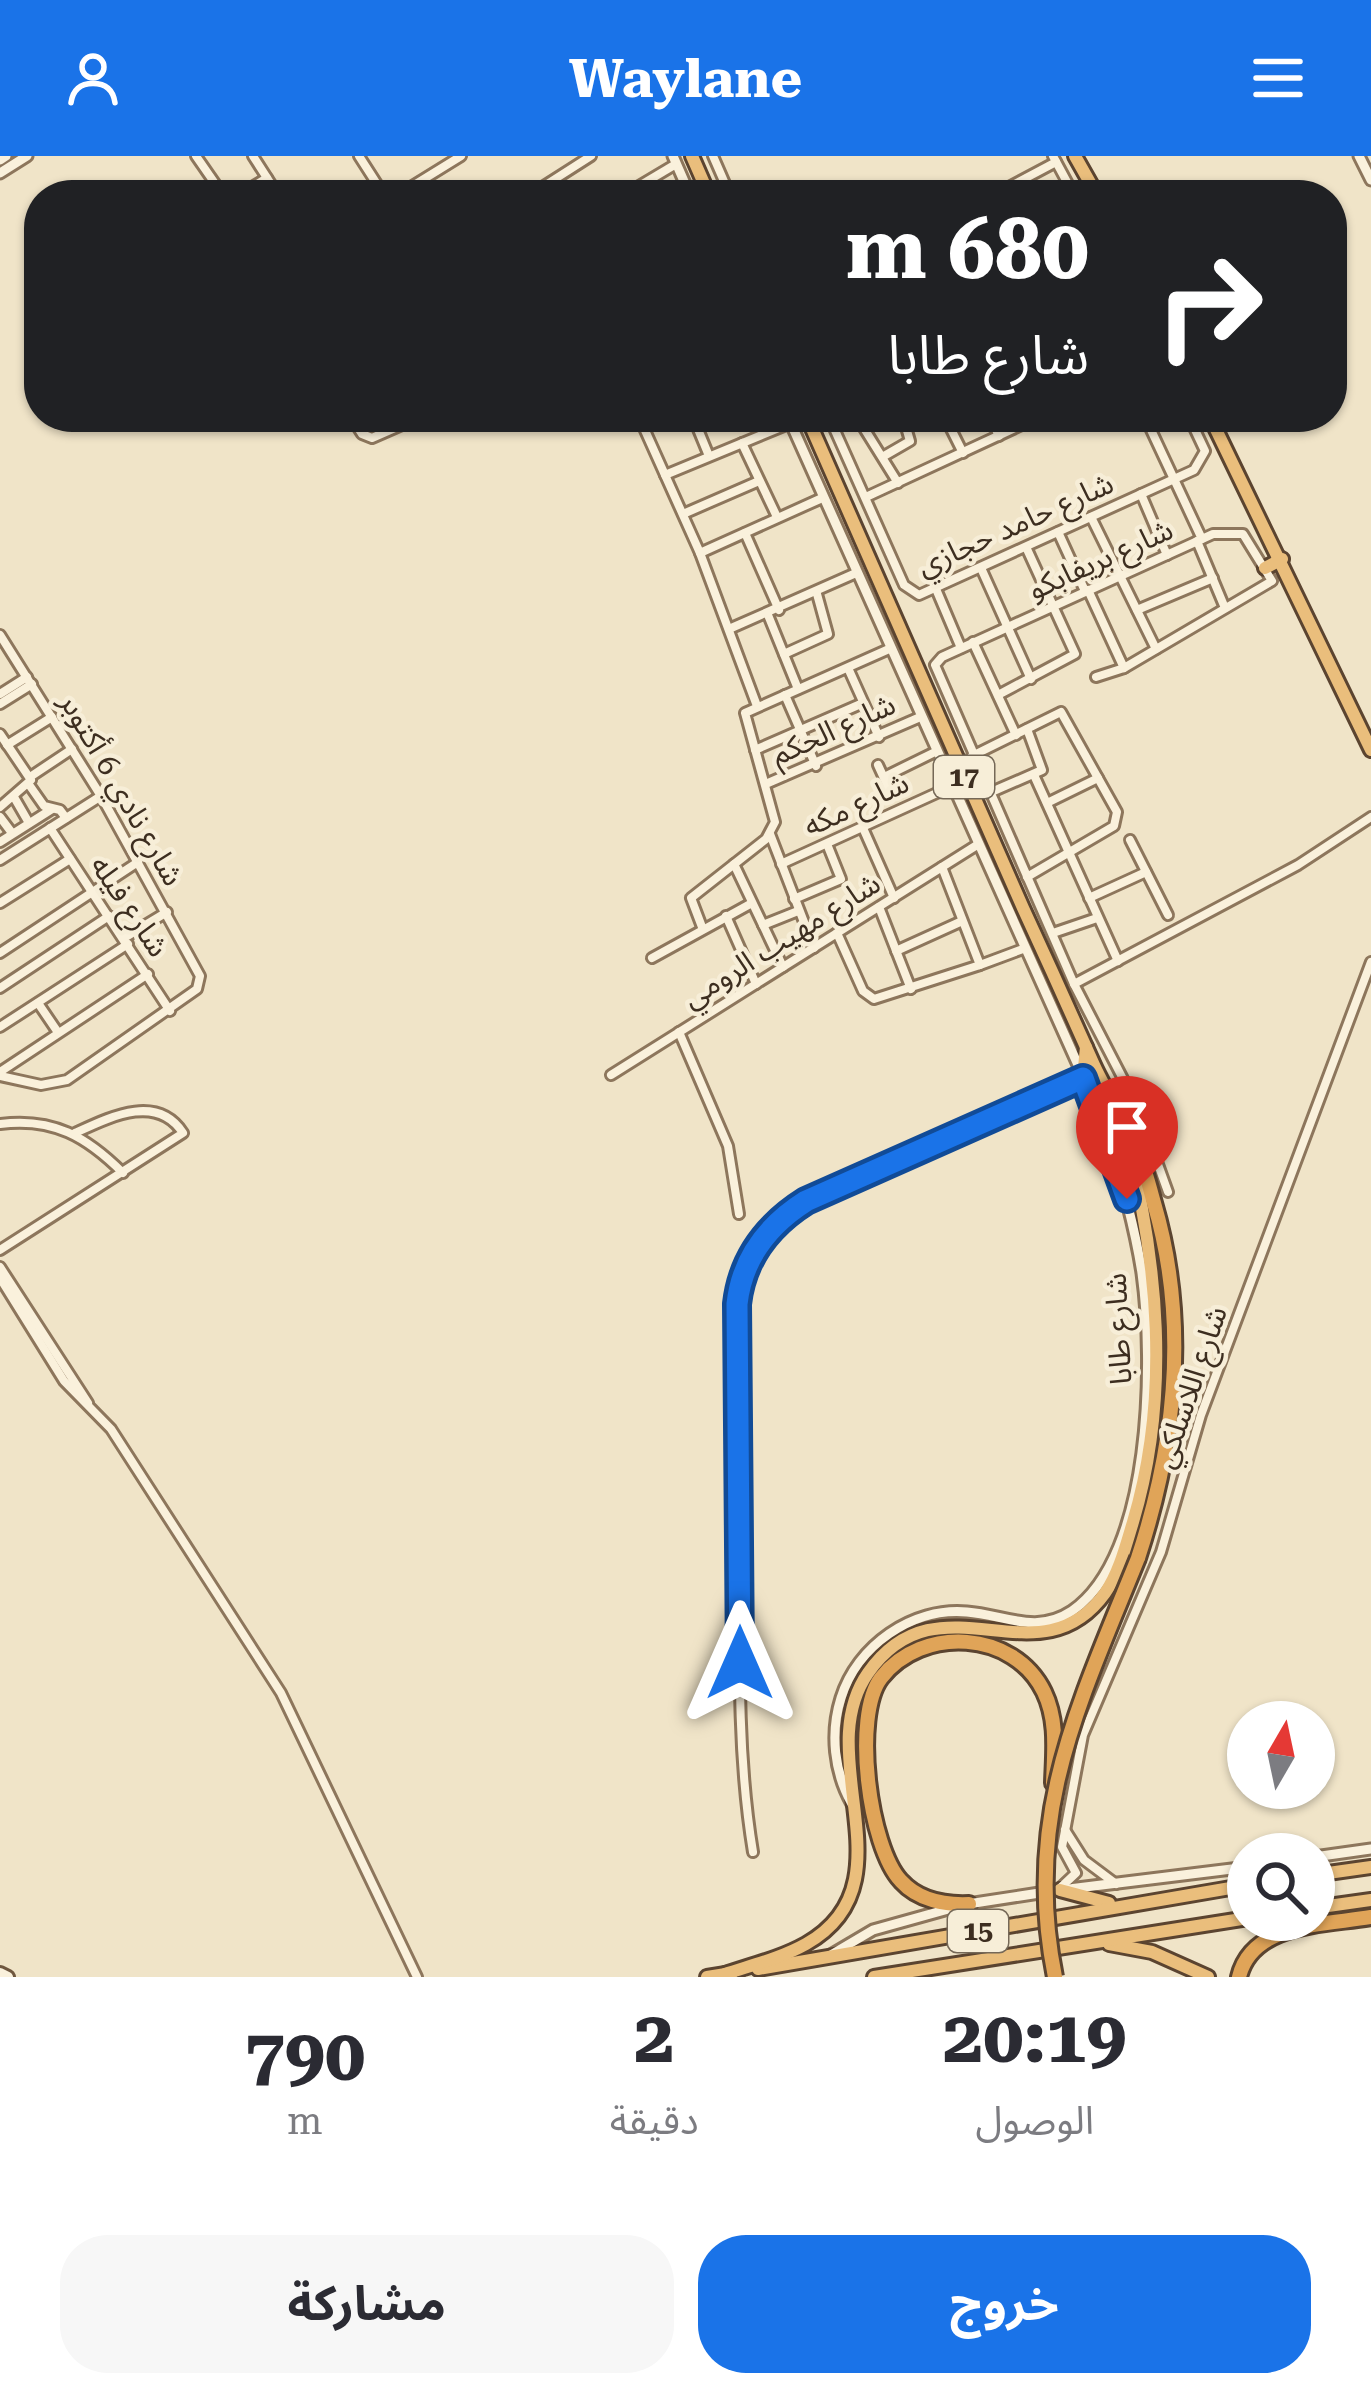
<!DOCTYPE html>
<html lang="ar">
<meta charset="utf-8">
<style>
body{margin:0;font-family:"Roboto Serif","Noto Sans Arabic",serif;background:#f7f7f7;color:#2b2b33;direction:rtl;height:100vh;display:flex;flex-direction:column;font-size:45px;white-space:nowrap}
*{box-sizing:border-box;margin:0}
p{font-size:39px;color:#7c7c81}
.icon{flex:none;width:66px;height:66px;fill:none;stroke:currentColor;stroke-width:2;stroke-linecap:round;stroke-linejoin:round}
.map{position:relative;height:1821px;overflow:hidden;direction:ltr}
.panel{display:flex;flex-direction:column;background:#fff;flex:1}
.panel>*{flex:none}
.hud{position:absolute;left:24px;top:24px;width:1323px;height:252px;border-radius:48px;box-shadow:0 3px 9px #0004;direction:rtl;background:#202124;color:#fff;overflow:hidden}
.needle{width:78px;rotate:9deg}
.fabs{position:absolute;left:1227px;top:1545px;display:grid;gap:24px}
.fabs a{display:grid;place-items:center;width:108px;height:108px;border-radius:50%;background:#fff;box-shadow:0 3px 9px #0004;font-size:60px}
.pin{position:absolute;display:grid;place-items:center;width:102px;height:102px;color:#fff;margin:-123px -51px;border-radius:50% 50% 50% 0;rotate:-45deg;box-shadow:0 0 12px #0007}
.pin .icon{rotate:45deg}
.me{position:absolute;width:132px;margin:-66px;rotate:0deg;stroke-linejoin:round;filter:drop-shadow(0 0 9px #0008)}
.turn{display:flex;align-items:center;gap:42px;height:252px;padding:0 60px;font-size:54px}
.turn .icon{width:156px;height:156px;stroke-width:2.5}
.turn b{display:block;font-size:84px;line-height:102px}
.eta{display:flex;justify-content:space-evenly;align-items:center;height:204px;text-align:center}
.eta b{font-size:72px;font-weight:700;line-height:84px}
.button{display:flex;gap:24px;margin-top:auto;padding:24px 60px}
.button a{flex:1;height:138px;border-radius:48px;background:#1a73e8;color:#fff;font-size:48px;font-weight:700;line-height:138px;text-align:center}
.button a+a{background:#f7f7f7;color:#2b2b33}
header{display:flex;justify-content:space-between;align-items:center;height:156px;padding:0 60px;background:#1a73e8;color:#fff;font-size:54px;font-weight:700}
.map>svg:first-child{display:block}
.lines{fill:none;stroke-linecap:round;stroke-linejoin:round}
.minor-casing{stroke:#8d765c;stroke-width:14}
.tertiary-casing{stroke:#8d765c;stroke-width:15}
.secondary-casing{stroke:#6f573f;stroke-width:16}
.trunk-casing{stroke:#5b4430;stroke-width:18}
.motorway-casing{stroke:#5b4430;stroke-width:20}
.minor{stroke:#faf1dc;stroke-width:8}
.tertiary{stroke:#faf1dc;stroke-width:9}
.secondary{stroke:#faf1dc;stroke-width:10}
.trunk{stroke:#eabe7c;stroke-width:12}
.motorway{stroke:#e0a458;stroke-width:14}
.motorway-bridge-casing{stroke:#5b4430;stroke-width:20;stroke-linecap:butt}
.motorway-bridge{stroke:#e0a458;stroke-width:14}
.route-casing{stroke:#114b97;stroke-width:30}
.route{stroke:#1a73e8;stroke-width:21}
.labels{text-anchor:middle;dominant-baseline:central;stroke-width:9;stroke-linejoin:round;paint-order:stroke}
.shield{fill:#f7eed8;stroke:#756857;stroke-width:3}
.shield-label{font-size:27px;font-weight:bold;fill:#3d2e20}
.street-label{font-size:30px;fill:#3d2e20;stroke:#f7eed8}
</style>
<header><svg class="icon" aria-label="menu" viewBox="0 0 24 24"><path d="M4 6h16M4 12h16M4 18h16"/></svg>Waylane<svg class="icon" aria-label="person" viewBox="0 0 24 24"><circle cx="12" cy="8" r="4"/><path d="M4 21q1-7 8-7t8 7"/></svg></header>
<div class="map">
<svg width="1371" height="1821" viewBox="0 0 1371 1821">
<rect width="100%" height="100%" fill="#f0e4c8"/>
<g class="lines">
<g class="minor-casing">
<g id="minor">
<path d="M196 0 223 39"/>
<path d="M253 0 278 39"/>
<path d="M359 0 384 39"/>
<path d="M713 0 730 39"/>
<path d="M1053 0 1074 39"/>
<path d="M239 39 267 22"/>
<path d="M398 39 461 0"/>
<path d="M530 39 591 0"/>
<path d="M624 39 676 8"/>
<path d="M994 39 1056 6"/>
<path d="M351 261 362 278 372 282 420 261"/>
<path d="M639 261 700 397 757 550"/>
<path d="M693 261 709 300"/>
<path d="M829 261 904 429 919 439 1194 314 1205 295 1189 261"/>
<path d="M857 261 898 327"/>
<path d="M945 261 963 297"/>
<path d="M990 261 999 280"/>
<path d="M1145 261 1202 383"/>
<path d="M742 287 777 361"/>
<path d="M884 300 910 285 903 261"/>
<path d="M665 319 791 267"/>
<path d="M1141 338 1167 399"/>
<path d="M866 341 1039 261"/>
<path d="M683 358 759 325"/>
<path d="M1091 361 1156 493"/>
<path d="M1058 376 1085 435"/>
<path d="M745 377 779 454"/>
<path d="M1197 385 1225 452"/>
<path d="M700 397 820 343"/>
<path d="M981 412 1031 523"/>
<path d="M936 433 961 492"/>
<path d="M1088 434 1124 512"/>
<path d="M1137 454 1213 422"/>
<path d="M768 459 798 533"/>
<path d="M729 473 856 417"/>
<path d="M0 479 101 640 200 820 197 833 67 924 41 929 0 920"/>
<path d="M973 486 1016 579"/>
<path d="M784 498 828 478 817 438"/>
<path d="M848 512 879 581"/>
<path d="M1096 521 1124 512 1272 425 1243 378H1213L942 501 935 509 1074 828 1137 950 1168 1036"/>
<path d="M0 538 27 521"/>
<path d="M785 539 816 610"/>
<path d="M998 539 1075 498 1026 391"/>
<path d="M0 548 32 528"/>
<path d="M0 578 31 624 0 651"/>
<path d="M7 589 52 561"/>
<path d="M755 594 863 547"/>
<path d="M972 600 1061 556 1117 656 1114 670 1027 721"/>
<path d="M878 609 889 633"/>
<path d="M1034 619 1118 805"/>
<path d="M30 621 72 593"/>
<path d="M884 621 935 596"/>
<path d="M768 627 918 562"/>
<path d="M30 630 44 650 60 654 66 662"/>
<path d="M989 637 1042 614 1027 573"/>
<path d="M14 641 29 667"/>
<path d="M1047 647 1098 622"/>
<path d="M0 661 12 677"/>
<path d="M50 672 170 855"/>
<path d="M863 672 894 742"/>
<path d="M770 678 814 792"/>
<path d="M1130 684 1168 759"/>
<path d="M0 686 52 653"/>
<path d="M0 704 101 640"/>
<path d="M734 708 783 811"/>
<path d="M781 708 950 631"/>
<path d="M1089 742 1146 716"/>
<path d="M794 743 841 723 827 688"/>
<path d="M0 747 70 703"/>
<path d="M879 751 911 833"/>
<path d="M726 760 756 828"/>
<path d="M763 769 798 755"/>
<path d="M702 771 691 742 766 683 775 666 745 557 889 493"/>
<path d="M837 777 863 835 874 843 980 809 942 711"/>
<path d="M1053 777 1097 762"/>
<path d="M124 782 167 756"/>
<path d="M896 795 960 766"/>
<path d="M0 797 138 706"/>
<path d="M652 802 752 747"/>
<path d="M980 809 1023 793"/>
<path d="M1074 828 1298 709 1371 661"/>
<path d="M0 832 109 760"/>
<path d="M38 847 57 875"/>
<path d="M0 871 128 788"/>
<path d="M679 876 728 990 739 1058"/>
<path d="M0 916 148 818"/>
<path d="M611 919 977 689"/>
<path d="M0 968C53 961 87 981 123 1017"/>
<path d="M0 1094 183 977C157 937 110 961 75 977"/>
<path d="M0 1111 88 1247"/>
<path d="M0 1122 64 1225 111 1273 281 1537 417 1821"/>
<path d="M1065 1674 1084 1704 1116 1728"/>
<path d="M753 1696C731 1563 744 1428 740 1294 739 1241 727 1181 740 1130 749 1092 774 1065 806 1045L1083 922"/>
<path d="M1059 1733 1076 1717 1062 1691 1083 1579 1161 1396 1201 1259 1371 806"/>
</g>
</g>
<g class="tertiary-casing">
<g id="tertiary">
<path d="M673 0 690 39"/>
<path d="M1359 0 1371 24"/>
<path d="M0 4 6 0"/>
<path d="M0 17 27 0"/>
<path d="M788 261 1104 967C1120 1017 1134 1066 1142 1117 1154 1204 1153 1399 1072 1455 1036 1479 1005 1459 967 1456 912 1451 857 1490 841 1542 830 1577 834 1616 852 1648"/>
<path d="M1314 1701 1371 1693"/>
<path d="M1069 1733 1248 1711"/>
<path d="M968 1748 1046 1736"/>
<path d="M829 1800 873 1774 952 1752"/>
</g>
</g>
<g class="secondary-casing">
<path id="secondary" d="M0 1817 8 1821"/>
</g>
<g class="trunk-casing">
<g id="trunk">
<path d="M692 0 709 39"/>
<path d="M1075 0 1097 39"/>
<path d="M1210 261 1371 594"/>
<path d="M1265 412 1282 403"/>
<path d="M1083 922 1086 891"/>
<path d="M1314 1719 1371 1711"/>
<path d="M1060 1734 1109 1747"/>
<path d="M1314 1752 1371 1744"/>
<path d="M1109 1788 1152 1796 1208 1821"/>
<path d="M758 1813 1248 1729"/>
<path d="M725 1818C752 1809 781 1802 806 1788 914 1727 809 1601 868 1517 940 1415 1038 1530 1105 1437 1119 1417 1126 1389 1133 1366 1171 1239 1158 1106 1126 979 1120 955 1104 931 1094 909 1071 857 1047 804 1023 752 950 589 879 425 807 261"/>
<path d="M707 1821 732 1817"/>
<path d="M874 1821 1248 1762"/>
</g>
</g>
<g class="motorway-casing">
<g id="motorway">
<path d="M1126 979C1143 999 1147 1023 1154 1047 1189 1166 1176 1286 1138 1402"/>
<path d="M969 1748C945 1749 918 1744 901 1725 869 1691 852 1560 881 1522 922 1469 1014 1474 1044 1536 1058 1565 1054 1596 1053 1627"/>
<path d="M1239 1821C1252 1766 1326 1769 1371 1761"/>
</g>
</g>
<use href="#minor" class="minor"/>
<use href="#tertiary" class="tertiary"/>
<use href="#secondary" class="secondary"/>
<use href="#trunk" class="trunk"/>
<use href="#motorway" class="motorway"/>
<g class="motorway-bridge-casing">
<path id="motorway-bridge" d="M1055 1821C1022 1660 1080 1546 1138 1402"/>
</g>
<use href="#motorway-bridge" class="motorway-bridge"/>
</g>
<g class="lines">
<g class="route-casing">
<path id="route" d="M740 1507 737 1148C742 1103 768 1069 806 1045L1083 922 1127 1043"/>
</g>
<use href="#route" class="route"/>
</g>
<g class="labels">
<g class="shield">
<rect x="934" y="600" width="60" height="42" rx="9"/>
<rect x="948" y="1754" width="60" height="42" rx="9"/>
</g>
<g class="shield-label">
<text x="964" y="621">17</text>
<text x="978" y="1775">15</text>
</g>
<g class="street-label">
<text transform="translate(1015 368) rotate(-24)">شارع حامد حجازي</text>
<text transform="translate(1100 403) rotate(-24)">شارع بريفابكو</text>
<text transform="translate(833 573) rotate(-24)">شارع الحكم</text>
<text transform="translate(122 633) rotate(60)">شارع نادي 6 أكتوبر</text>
<text transform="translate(856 648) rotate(-25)">شارع مكه</text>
<text transform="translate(130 750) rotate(56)">شارع فيله</text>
<text transform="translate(781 784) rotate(-32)">شارع مهيب الرومي</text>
<text transform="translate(1118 1173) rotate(-93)">شارع طابا</text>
<text transform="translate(1190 1231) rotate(-71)">شارع اللاسلكي</text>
</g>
</g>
</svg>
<div class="fabs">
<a><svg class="needle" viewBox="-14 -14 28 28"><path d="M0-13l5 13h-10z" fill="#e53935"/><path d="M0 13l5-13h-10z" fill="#7c7c81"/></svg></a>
<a><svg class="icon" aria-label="search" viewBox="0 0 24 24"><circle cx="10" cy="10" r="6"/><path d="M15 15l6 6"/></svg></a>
</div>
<div class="pin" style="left:1127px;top:1043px;background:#d93025"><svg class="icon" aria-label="arrive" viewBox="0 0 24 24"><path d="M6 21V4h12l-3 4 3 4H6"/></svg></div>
<svg class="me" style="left:740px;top:1507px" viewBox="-20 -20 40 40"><path d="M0-17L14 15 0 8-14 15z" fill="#1a73e8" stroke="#fff" stroke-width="4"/></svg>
<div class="hud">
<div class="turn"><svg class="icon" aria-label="right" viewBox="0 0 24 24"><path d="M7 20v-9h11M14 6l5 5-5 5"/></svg><div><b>680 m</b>شارع طابا</div></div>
</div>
</div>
<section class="panel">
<div class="eta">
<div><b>20:19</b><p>الوصول</p></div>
<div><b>2</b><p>دقيقة</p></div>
<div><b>790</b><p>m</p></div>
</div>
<div class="button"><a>خروج</a><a>مشاركة</a></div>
</section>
